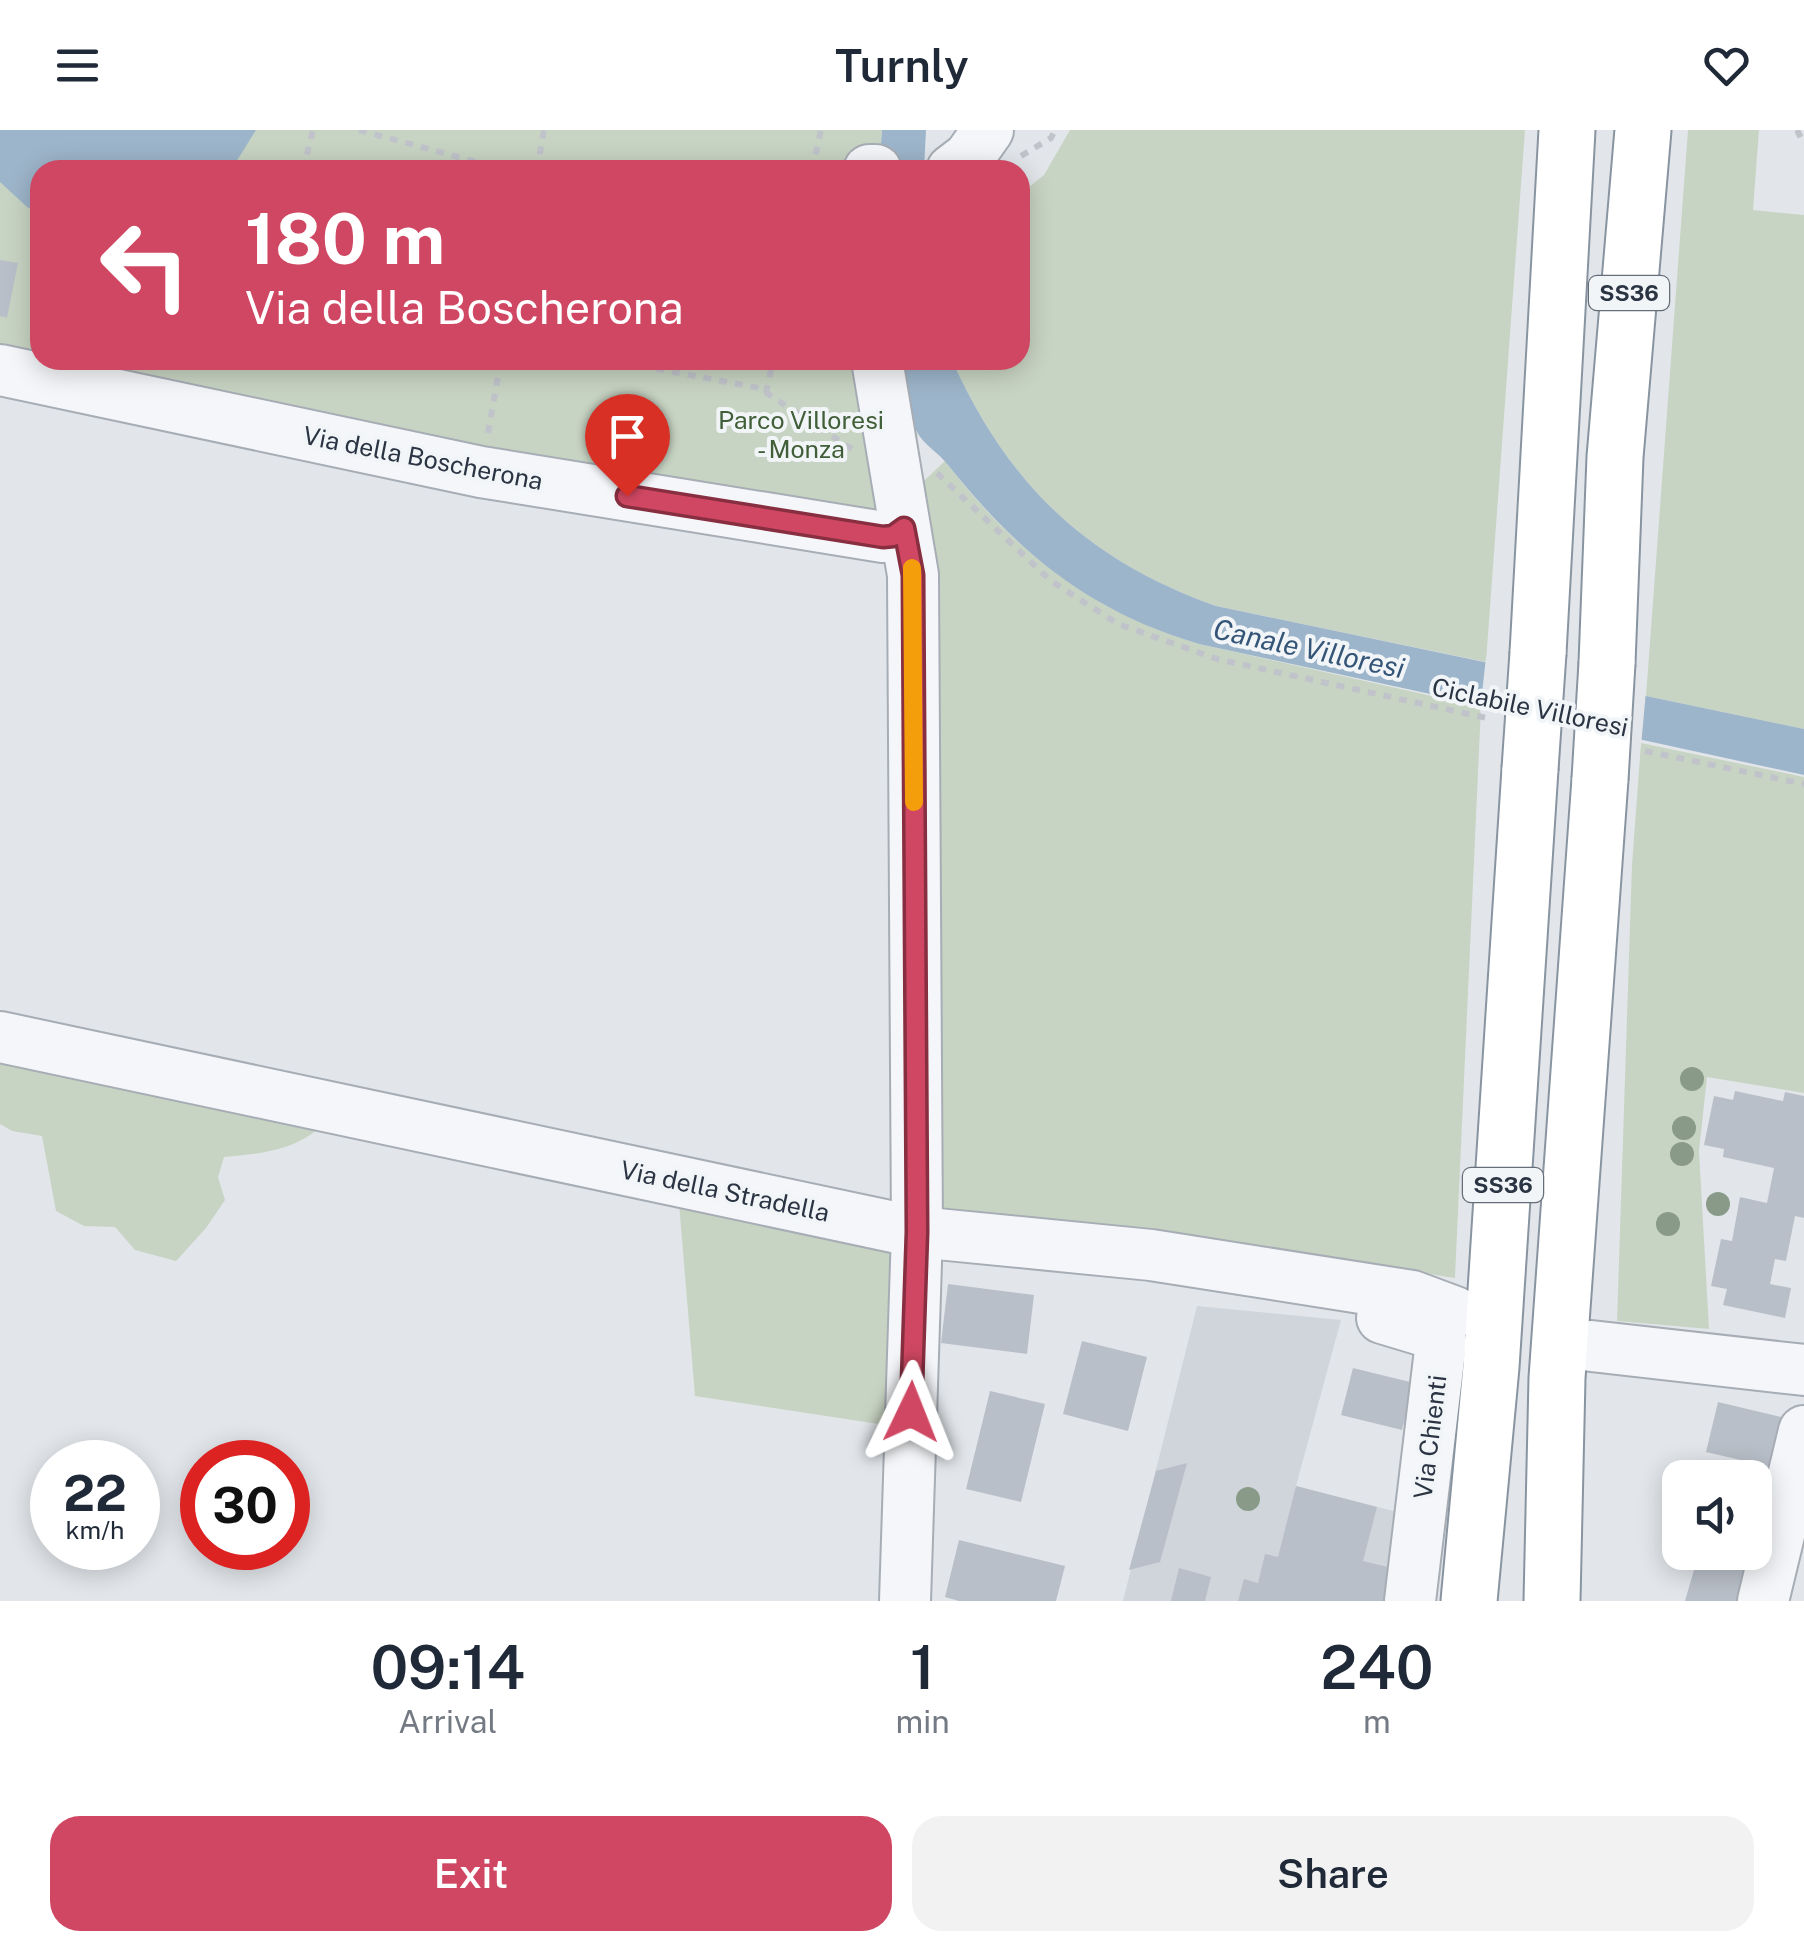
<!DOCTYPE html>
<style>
body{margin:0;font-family:"Public Sans",sans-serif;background:#f2f2f3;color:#1f2937;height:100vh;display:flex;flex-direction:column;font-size:38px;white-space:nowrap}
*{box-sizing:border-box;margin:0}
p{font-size:32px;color:#747a83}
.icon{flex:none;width:55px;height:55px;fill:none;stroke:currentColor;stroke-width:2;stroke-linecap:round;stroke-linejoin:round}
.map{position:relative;height:1471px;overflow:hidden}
.drawer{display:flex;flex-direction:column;background:#fff;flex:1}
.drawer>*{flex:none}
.hud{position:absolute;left:30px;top:30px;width:1000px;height:210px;border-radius:30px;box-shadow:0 5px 25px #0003;background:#cf4762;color:#fff;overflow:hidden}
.fabs{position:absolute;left:1662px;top:1330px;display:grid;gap:20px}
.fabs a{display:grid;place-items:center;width:110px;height:110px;border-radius:20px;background:#fff;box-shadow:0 5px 25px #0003;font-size:50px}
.speed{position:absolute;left:30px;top:1310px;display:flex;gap:20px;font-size:50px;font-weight:700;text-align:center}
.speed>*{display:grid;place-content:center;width:130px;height:130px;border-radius:50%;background:#fff;box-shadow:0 5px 25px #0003;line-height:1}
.speed small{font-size:25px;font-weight:400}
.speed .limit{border:15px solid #d22;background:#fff;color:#111}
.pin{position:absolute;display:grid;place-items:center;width:85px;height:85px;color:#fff;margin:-102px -42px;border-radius:50% 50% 50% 0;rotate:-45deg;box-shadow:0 0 10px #0007}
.pin .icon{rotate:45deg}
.me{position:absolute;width:110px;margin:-55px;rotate:2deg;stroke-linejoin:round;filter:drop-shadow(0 0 8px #0008)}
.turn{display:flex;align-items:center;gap:35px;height:210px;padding:0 50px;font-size:45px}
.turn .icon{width:130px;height:130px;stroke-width:2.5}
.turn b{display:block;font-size:70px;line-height:85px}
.eta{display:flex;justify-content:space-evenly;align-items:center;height:170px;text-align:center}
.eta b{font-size:60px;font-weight:600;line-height:70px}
.action{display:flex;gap:20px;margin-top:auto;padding:20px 50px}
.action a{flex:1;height:115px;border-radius:30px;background:#cf4762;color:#fff;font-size:40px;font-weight:600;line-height:115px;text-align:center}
.action a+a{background:#f2f2f3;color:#1f2937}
header{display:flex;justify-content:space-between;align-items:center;height:130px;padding:0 50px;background:#fff;font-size:45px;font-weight:600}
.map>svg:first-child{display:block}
.built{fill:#d0d5dc}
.green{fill:#c8d4c3}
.water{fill:#9db5ca}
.pier{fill:#e2e6ea}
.building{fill:#b9bfc8}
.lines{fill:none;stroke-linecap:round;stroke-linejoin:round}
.minor-casing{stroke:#a7adb5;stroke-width:54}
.highway-casing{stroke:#8994a1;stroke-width:59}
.path{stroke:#c0c4ca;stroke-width:6;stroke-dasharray:8 8;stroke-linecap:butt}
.minor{stroke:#f5f6f9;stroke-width:50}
.highway{stroke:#fff;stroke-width:55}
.highway-bridge-casing{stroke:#8994a1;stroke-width:59;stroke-linecap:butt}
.highway-bridge{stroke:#fff;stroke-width:55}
.tree{fill:#899b88}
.route-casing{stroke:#872e40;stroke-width:25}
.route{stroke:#cf4762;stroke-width:18}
.slow{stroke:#f59e0b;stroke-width:18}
.labels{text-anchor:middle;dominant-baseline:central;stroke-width:8;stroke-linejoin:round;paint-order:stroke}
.shield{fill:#f2f5f8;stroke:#666e79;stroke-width:2.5}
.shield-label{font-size:22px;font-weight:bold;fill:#2a3443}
.park-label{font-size:25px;fill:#405e37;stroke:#f2f5f8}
.street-label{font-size:25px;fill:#2a3443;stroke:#f2f5f8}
.water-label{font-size:28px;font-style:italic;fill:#345577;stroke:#f2f5f8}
</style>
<header><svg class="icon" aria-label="menu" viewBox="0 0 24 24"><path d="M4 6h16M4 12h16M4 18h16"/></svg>Turnly<svg class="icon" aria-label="heart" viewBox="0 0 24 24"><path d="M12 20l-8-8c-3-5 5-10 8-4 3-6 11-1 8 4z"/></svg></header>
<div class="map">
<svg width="1804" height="1471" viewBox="0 0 1804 1471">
<rect width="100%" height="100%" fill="#e2e6ea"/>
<path class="built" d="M1197 1176 1341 1190 1296 1356 1405 1384 1388 1471H1123Z"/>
<g class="green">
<path d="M0 0H882L879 40H40V228L0 219Z"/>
<path d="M1070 0H1525L1486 532 1216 476C1087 430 1008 355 952 230H1020V64L1044 45Z"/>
<path d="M1688 0H1759L1753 80 1804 85V599L1646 566Z"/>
<path d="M49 230H893L904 277 918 306 877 318 887 395 483 326Z"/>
<path d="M945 331C1012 420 1092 482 1199 514L1481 577 1455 1148 1180 1107 937 1086 913 361Z"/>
<path d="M1641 613 1804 647V963L1707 947 1699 1021 1709 1199 1617 1191 1632 735Z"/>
<path d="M0 931 320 997C294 1021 258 1024 224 1027L218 1047 225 1070 206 1098 176 1131 135 1120 115 1097 84 1096 56 1081 42 1006 12 1001 0 994Z"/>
<path d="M679 1073 899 1116 892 1296 695 1266Z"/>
</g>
<g class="water">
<path d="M0 0H256L231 40H40V82L27 77 0 52Z"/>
<path d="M882 0H926L924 40H879Z"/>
<path d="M893 230H952C1008 355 1087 430 1216 476L1804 599V645L1199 514C1089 481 1019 424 948 335 939 323 924 315 917 302 903 280 899 255 893 230Z"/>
</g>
<path class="pier" d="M1486 527 1646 561 1641 616 1480 582Z"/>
<g class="building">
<path d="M0 130 18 133 7 188 0 186Z"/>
<path d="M1735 961 1783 971 1785 962 1804 966V1088L1795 1086 1786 1131 1775 1129 1770 1154 1791 1158 1785 1188 1723 1175 1727 1159 1711 1156 1721 1109 1732 1111 1740 1067 1767 1073 1774 1038 1723 1027 1724 1019 1704 1015 1714 966 1733 970Z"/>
<path d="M948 1154 1034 1165 1027 1224 941 1213Z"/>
<path d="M1082 1211 1147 1227 1128 1301 1063 1284Z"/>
<path d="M1353 1238 1414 1253 1402 1300 1341 1285Z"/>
<path d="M990 1261 1045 1274 1021 1372 966 1359Z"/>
<path d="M1718 1272 1794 1290 1783 1340 1706 1322Z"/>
<path d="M1187 1333 1160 1432 1129 1440 1156 1341Z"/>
<path d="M1296 1356 1377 1377 1363 1431 1396 1439 1388 1471H1238L1244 1449 1258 1453 1265 1424 1278 1427Z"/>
<path d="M959 1410 1065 1436 1056 1471H959L945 1467Z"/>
<path d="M1698 1426 1746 1440 1736 1471H1685Z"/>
<path d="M1179 1438 1211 1447 1205 1471H1171Z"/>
</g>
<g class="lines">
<g class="minor-casing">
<g id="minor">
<path d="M869 40H876"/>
<path d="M952 40 969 27 988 0"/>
<path d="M877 230 913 445 917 1102 905 1471"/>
<path d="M0 240 481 342 883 407H893L904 398"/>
<path d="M0 907 917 1102 1151 1125 1412 1166 1455 1182"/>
<path d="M1382 1188 1435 1204 1441 1212 1410 1471"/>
<path d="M1591 1216 1804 1240"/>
<path d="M1763 1471 1804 1301"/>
</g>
</g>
<g class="highway-casing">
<g id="highway">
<path d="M1538 523 1567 0"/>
<path d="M1607 533 1615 327 1643 0"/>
<path d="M1469 1471 1491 1237 1530 639"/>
<path d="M1552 1471 1557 1248 1600 649"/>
</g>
</g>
<g class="path">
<path d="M359 0 506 40"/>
<path d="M1797 0 1804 14"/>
<path d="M1021 26 1051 8 1055 0"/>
<path d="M303 40 313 0"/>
<path d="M537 40 544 0"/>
<path d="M812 40 821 0"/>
<path d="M609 230 759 258 852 319"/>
<path d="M766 263 773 230"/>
<path d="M488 303 501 230"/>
<path d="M937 343 1051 451 1118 494 1217 529 1491 589"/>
<path d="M1645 621 1804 654"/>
</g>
<use href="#minor" class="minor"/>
<use href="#highway" class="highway"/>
<g class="highway-bridge-casing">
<g id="highway-bridge">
<path d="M1530 639 1538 523"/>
<path d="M1600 649 1607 533"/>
</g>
</g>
<use href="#highway-bridge" class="highway-bridge"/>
</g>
<g class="tree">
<circle cx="1692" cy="949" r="12"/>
<circle cx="1684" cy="998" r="12"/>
<circle cx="1682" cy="1024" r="12"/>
<circle cx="1718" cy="1074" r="12"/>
<circle cx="1668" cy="1094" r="12"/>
<circle cx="1248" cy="1369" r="12"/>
</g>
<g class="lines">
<g class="route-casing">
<path id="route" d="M627 366 883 407 893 406 904 398 913 445 917 1102 911 1282"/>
</g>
<use href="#route" class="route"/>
<path class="slow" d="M912 438 914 672"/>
</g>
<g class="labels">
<g class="shield">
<rect x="1589" y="146" width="80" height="34" rx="8"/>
<rect x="1463" y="1038" width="80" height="34" rx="8"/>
</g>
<g class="shield-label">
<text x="1629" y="163">SS36</text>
<text x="1503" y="1055">SS36</text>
</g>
<g class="park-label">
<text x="801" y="290">Parco Villoresi<tspan x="801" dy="29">- Monza</tspan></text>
</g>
<g class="street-label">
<text transform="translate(423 328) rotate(11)">Via della Boscherona</text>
<text transform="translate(1530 577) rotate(12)">Ciclabile Villoresi</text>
<text transform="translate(725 1061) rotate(12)">Via della Stradella</text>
<text transform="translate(1430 1307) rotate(-83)">Via Chienti</text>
</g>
<g class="water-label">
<text transform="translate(1309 518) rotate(12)">Canale Villoresi</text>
</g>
</g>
</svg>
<div class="fabs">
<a><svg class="icon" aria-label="sound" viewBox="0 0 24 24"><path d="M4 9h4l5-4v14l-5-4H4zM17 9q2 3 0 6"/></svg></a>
</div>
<div class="speed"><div>22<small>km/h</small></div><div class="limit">30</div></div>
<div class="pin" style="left:627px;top:366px;background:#d93025"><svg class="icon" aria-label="arrive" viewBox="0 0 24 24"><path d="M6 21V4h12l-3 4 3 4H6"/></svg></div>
<svg class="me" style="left:911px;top:1282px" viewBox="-20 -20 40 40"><path d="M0-17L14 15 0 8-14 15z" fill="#cf4762" stroke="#fff" stroke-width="4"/></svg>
<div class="hud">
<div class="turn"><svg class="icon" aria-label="left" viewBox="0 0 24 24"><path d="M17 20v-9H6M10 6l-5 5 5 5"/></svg><div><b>180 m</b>Via della Boscherona</div></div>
</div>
</div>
<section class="drawer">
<div class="eta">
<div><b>09:14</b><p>Arrival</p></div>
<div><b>1</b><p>min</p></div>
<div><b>240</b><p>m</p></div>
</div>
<div class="action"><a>Exit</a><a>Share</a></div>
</section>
